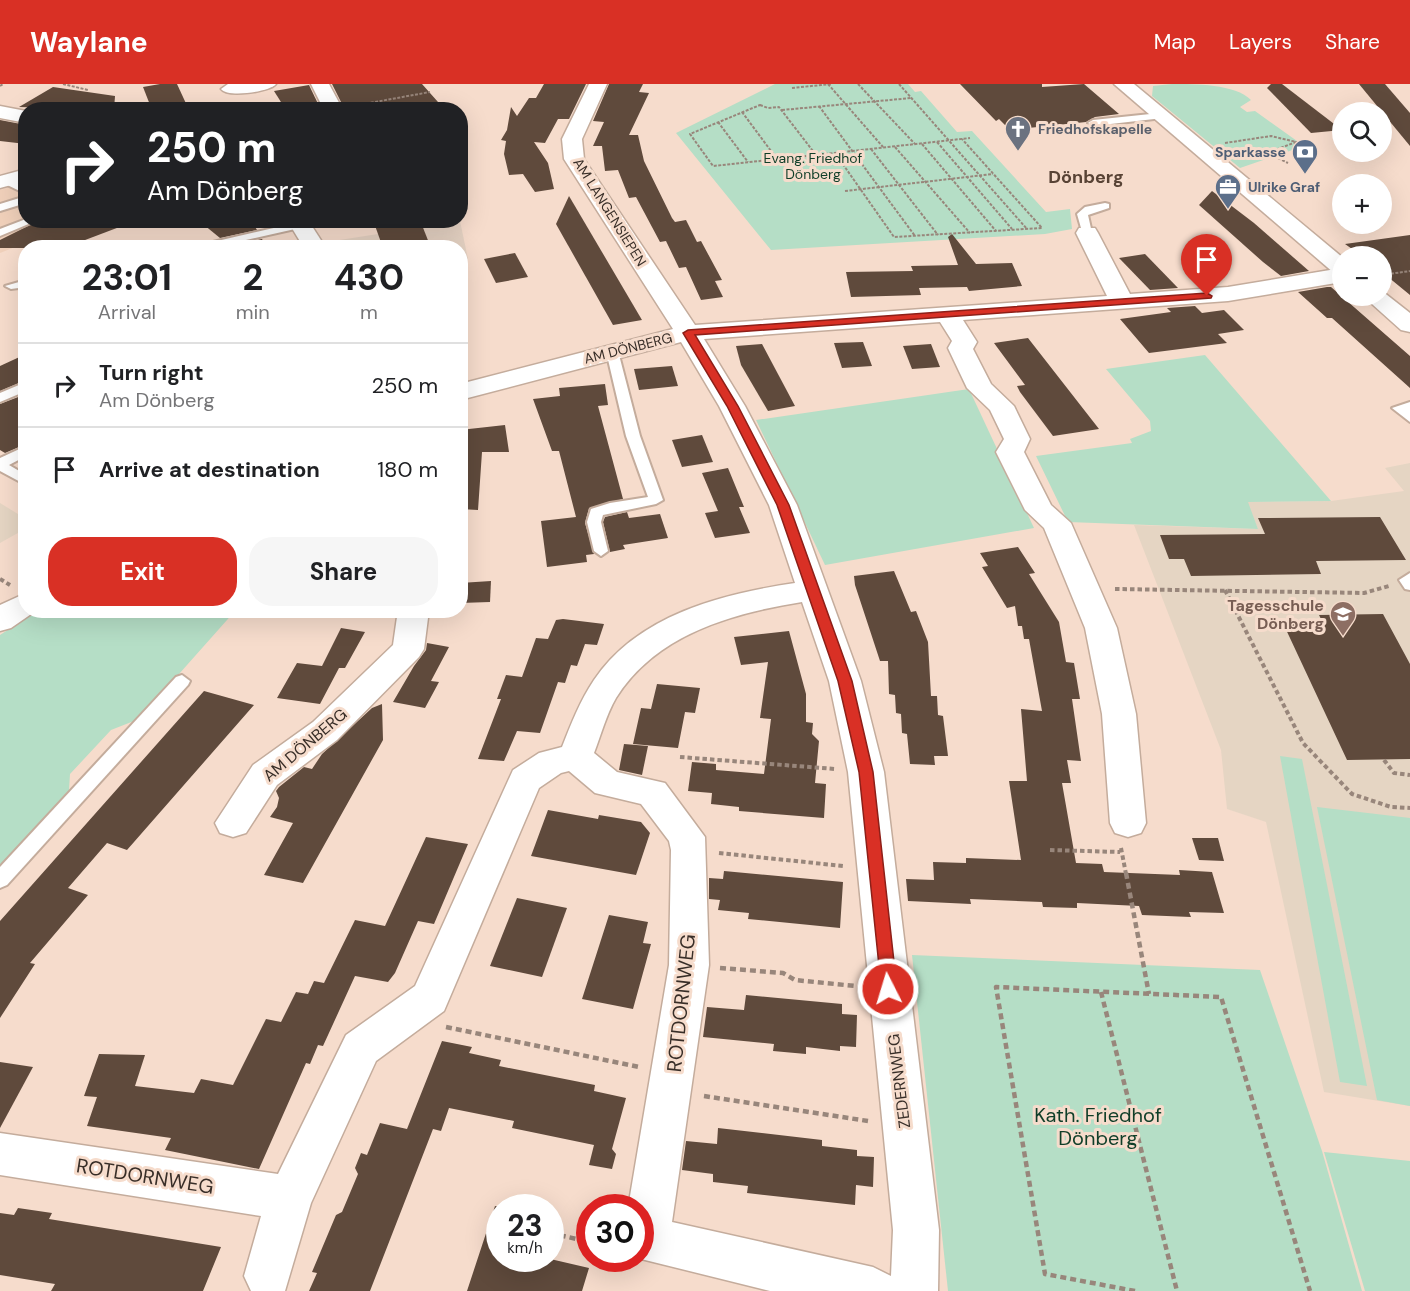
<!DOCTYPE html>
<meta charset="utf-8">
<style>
body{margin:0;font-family:"DM Sans",sans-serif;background:#f6f6f6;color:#202124;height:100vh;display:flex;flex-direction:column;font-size:22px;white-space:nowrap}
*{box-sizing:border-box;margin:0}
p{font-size:20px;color:#757577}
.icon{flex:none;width:33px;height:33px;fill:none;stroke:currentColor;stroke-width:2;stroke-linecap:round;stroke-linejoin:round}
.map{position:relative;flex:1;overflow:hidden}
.sheet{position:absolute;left:18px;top:156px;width:450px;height:378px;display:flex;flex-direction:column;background:#fff;border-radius:24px;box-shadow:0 6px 24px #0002}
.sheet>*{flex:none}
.top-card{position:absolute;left:18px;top:18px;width:450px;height:126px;border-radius:24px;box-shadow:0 6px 24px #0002;background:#202124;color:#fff;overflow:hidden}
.tools{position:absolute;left:1332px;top:18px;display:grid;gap:12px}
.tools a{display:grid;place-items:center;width:60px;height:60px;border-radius:50%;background:#fff;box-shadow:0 6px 24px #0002;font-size:30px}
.speed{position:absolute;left:486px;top:1110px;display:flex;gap:12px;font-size:30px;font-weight:700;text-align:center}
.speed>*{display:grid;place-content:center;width:78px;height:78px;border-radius:50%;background:#fff;box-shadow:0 6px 24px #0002;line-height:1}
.speed small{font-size:15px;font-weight:400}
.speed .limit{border:9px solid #d22;background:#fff;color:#111}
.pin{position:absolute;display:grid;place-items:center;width:51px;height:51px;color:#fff;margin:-62px -26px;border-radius:50% 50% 50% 0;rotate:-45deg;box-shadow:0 0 6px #0007}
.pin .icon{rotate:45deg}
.me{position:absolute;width:66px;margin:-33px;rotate:355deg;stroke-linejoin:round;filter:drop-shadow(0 0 4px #0008)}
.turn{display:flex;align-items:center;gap:21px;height:126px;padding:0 30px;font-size:27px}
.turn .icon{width:78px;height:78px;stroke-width:2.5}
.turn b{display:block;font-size:42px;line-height:51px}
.eta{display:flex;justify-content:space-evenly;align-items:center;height:102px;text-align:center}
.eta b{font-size:36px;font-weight:700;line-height:42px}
.cta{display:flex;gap:12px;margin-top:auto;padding:12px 30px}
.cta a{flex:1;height:69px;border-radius:24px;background:#d93025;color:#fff;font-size:24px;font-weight:700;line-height:69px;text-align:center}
.cta a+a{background:#f6f6f6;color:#202124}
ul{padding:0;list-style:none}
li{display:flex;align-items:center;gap:18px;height:84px;padding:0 30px;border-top:2px solid #e0e0e0}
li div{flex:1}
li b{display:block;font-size:22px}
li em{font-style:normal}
header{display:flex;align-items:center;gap:36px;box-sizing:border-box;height:84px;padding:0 30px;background:#d93025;color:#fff}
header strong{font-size:28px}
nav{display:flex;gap:33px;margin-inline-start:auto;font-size:21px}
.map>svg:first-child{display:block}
.commercial{fill:#e4d1c2}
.built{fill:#f0d0ba}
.education{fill:#e5d5c3}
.green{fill:#b5dec6}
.building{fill:#5f4a3c}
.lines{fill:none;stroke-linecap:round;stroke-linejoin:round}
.lane-casing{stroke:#c4ac9c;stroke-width:4}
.street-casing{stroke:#c4ac9c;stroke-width:3}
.secondary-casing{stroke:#c4ac9c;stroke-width:3}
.path-far2{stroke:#98867b;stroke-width:2;stroke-dasharray:3 1.5;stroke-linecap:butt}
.path-far1{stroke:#98867b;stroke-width:4;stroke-dasharray:4.5 3;stroke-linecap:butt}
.path{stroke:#98867b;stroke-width:4.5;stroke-dasharray:6 4;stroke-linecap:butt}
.lane{fill:#fff;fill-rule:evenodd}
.street{fill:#fff;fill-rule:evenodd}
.secondary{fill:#fff;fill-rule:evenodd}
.route{fill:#d93025;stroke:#8d1f18;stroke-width:1.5}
.labels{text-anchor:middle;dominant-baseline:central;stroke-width:6;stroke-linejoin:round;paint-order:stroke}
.far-worship-label{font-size:14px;font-weight:bold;fill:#5b616d;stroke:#f6dccc;text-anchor:start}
.far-service-label{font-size:14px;font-weight:bold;fill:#4e5e75;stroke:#f6dccc;text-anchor:end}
.far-park-label{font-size:14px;fill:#0f3e28;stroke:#f6dccc}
.far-street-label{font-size:14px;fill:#382e28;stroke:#f6dccc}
.education-label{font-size:16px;font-weight:bold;fill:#785e54;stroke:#f6dccc;text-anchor:end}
.street-label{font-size:16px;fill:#382e28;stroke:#f6dccc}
.far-district-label{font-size:18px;font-weight:bold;fill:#584335;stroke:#f6dccc}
.near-street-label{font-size:20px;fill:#382e28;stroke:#f6dccc}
.near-park-label{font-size:20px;fill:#0f3e28;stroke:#f6dccc}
</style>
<header>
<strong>Waylane</strong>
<nav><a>Map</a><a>Layers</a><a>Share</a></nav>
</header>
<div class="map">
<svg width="1410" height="1207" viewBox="0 0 1410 1207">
<rect width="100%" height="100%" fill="#f6dccc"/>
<path class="commercial" d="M460 137 468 175 461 178 460 164H350L346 158H327Z"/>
<path class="built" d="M20 100 25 103 26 136 80 137 0 169V106Z"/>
<g class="education">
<path d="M1410 379V1022L1324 1008 1266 738 1227 725 1221 666 1134 441 1258 445 1247 418 1331 417 1404 407 1385 384Z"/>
<path d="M0 419 26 435 25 445 0 459Z"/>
</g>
<g class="green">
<path d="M775 0H908L915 8 921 7 957 48 972 47 1046 128 1070 125 1072 145 1045 150 771 166 676 49Z"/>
<path d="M1172 0C1194 0 1236 0 1251 16L1240 23 1247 28 1255 27 1304 62 1240 84 1152 12 1153 2Z"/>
<path d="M1205 271 1331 417 1248 418 1258 445 1068 438 1036 372 1132 359 1130 355 1151 347 1150 337 1106 285Z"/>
<path d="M969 305 1034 444 825 481 756 336Z"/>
<path d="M37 527H235L139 635 111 646 70 690 69 706 0 784V551Z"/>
<path d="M1280 672 1302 675 1367 1002 1340 998Z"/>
<path d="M1317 723 1410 734V1022L1377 1016Z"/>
<path d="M912 871 1260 886 1322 1067 1362 1207H948Z"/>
<path d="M1324 1068 1410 1077V1207H1365Z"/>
</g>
<g class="building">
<path d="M160 0H177L189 26H152L143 3Z"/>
<path d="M332 0H422L438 18 425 21 430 26H345Z"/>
<path d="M544 0H586L569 35H558L545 59 534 58 548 79 554 105 535 108 523 90 509 91 504 70 506 57 501 56 507 46 511 23 517 32 529 14H536Z"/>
<path d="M609 0H643L639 8 649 9 629 51H638L644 77 672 134 675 138 686 136 697 158 701 157 722 196 715 197 723 213 701 216 686 183 679 184 666 157 660 158 636 113 629 114 618 86 605 87 602 62H593L604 38 593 37Z"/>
<path d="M960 0H1042V3L1084 0 1119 30 1095 33 1086 38 1010 46 999 35 996 37Z"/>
<path d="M1271 0H1282L1342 46 1311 49 1267 4Z"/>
<path d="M1359 0H1385L1410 29V62Z"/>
<path d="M309 1 321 26H286L274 7Z"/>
<path d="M53 3 115 12 114 26 19 23Z"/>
<path d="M0 36 26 41V60L0 57Z"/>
<path d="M1212 107 1254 139 1309 187 1281 192 1263 178 1199 121Z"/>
<path d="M569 112 642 236 613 241 556 140Z"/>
<path d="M40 136H130V139L64 164H0V156Z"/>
<path d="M198 136H251L257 146 220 154Z"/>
<path d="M373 136H420L431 164H383Z"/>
<path d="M952 150 976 180 1012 179 1022 202 969 207 967 203 919 204 921 211 851 213 846 188 913 187 911 182 958 181 948 153Z"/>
<path d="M1410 151V211L1382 188V172H1362L1345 160Z"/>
<path d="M262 155 267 164 230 162Z"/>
<path d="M515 169 528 193 496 199 484 175Z"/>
<path d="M1145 170 1178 204 1150 206 1119 174Z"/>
<path d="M1327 203H1331L1410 272V304L1332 234H1327L1298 208Z"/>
<path d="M1195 222 1202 229 1224 226 1244 246 1218 250 1227 259 1149 269 1120 235 1171 228 1167 224Z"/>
<path d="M1028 254 1099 345 1053 352 1020 308 1017 302 1025 301 994 259Z"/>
<path d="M863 258 872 282 842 284 834 259Z"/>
<path d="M762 260 795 322 768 327 741 281 736 262Z"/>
<path d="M931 260 940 283 912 285 903 262Z"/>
<path d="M26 270V296L0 307V282Z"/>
<path d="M672 282 678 302 639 306 634 285Z"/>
<path d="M605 300 608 321 598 322 623 415 589 424 585 439 594 470 586 471 587 478 547 483 541 437 576 433 559 367H552L533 315 560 312 559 304Z"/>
<path d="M26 310V360L5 369 0 366V320Z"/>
<path d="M505 341 509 368H482L478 426 460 425V346Z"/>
<path d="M702 351 713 378 682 383 672 356Z"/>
<path d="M728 384 744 423H739L750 449 715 454 705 429 718 427 702 389Z"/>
<path d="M627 428 629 434 660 430 668 454 623 461 625 465 610 468 603 438 605 433Z"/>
<path d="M1380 433 1406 476 1316 477 1321 490 1191 492 1184 475H1169L1160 451 1265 450 1258 434Z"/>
<path d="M1018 463 1035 489 1029 490 1059 538 1066 578 1074 579 1080 615H1072L1081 677 1067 676 1071 699H1062L1076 779 1102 780 1104 788 1180 791 1179 786 1212 788 1224 829 1189 828 1191 833 1142 831 1139 822 1077 819V824L1043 823 1042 818 970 815 971 820 908 817 906 795 934 796 933 778 966 779V774L1021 776 1009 697H1027L1021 625 1042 627 1029 555H1024L1022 542H1018L1015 522 1007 524 982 483 988 482 980 469Z"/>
<path d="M894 487 911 528 916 527 928 558 931 612H937L938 631 943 632 948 672H934L935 681 910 680 907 650 902 649 901 630 896 629 895 611 889 610 888 577H880L855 501 854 492Z"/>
<path d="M491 497 490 518 460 519V499Z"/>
<path d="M1383 530 1410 580V675L1347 676 1282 537H1322L1319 531Z"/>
<path d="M563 535 604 540 597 561 585 560 577 582 571 581 565 599 558 598 540 649 517 647 504 677 478 675 501 615H497L506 591 522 593 536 554 548 555 556 536Z"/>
<path d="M341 544 365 548 345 584H339L320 620 277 614 297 579 322 582Z"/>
<path d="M789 547 806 610V638L813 639 812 650 819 657 815 699 826 700 824 734 739 727V723L711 720 712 709 688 707 692 678 716 680V686L764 690 771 635 760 634 768 578 741 581 734 553Z"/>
<path d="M427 559 449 563 431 597 439 598 425 624 393 618 414 582 426 566Z"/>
<path d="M657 600 700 604 695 629 685 628 678 664 633 660 641 624 651 625Z"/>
<path d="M204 607 254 621 127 766 107 759 68 804 88 811 30 879 35 880 0 934V837Z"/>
<path d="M382 620 383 656 303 799 264 791 293 739 270 733 277 723 279 714 276 707 279 703 304 683 312 685 322 670 372 624Z"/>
<path d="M624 660 648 662 642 691 619 686Z"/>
<path d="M548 726 598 735 599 731 641 738 650 749 636 791 531 772Z"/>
<path d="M426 753 468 760 434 840 418 837 395 889 388 898 355 892 323 962 318 961 310 980 306 979 259 1085 165 1066 171 1054 87 1042 97 1013 84 1012 99 970 145 971 135 1002 194 1009 201 995 233 1001 266 935 281 938 296 908 308 910 314 897 324 899 355 836 385 842Z"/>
<path d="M1192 754H1218L1224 777 1199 776Z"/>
<path d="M724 787 843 798 840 844 748 835 749 829 718 826 720 816 709 815V794L723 795Z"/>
<path d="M517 814 567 824 542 893 490 882Z"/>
<path d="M609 831 648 838 643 859 651 860 633 925 582 915Z"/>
<path d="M746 911 842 920V930L857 931 856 963 840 962V967L806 963V970L773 967 774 960 703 953 707 923 744 926Z"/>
<path d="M442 957 472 963 469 969 501 976 499 982 595 1001 594 1007 626 1014 612 1065 616 1070 612 1085 589 1081 594 1061 512 1044 514 1037 449 1024 441 1047 433 1045 370 1207H309L317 1189 312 1188 336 1131 342 1128 358 1090 355 1084 361 1069 367 1071 380 1039 407 1045Z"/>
<path d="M0 978 33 983 0 1044Z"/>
<path d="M718 1044 822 1056V1062L857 1066V1072L874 1073 873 1103 856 1101 855 1121 747 1109 748 1102 713 1098V1090L682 1086 686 1057 717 1060Z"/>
<path d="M495 1122 500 1123V1174H546L589 1184 582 1207H467Z"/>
<path d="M18 1124 52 1129 49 1135 221 1163 203 1207H51L55 1200 0 1191V1129L14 1131Z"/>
</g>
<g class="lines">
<g class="lane-casing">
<g id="lane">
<path d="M1160 29 1163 30V34L1093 42 1088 39 1093 36Z"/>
<path d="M5 93 26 103V110L1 98V94Z"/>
<path d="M26 112V119L0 127V120Z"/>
<path d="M1105 119 1109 120V124L1088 131 1092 149 1083 151 1077 130 1085 123Z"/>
<path d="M26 135 38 136 0 152V145Z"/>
<path d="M300 138 305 141 304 143 210 164H187Z"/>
<path d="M26 196V203L11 205 5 202Z"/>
<path d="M612 263 618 267 640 352 663 416 656 420 603 431 601 438 608 467 601 472 594 467 587 438 591 425 610 419 648 413 626 352 606 267Z"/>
<path d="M26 298V307L0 318V309Z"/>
<path d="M1410 318V338L1392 324Z"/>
<path d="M26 362V372L9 381 26 391V401L0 387V374Z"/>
<path d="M1410 489V506L1405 505 1399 496Z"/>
<path d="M182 591 190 597 188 601 7 801 0 804V783L176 593Z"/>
</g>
</g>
<g class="street-casing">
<g id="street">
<path d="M228 0H276C270 8 227 14 221 5Z"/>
<path d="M311 0H329L343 26H324Z"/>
<path d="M589 0H607L582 55 584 75 695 241 1107 212 1076 149 1079 144H1095L1098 149 1130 210 1228 203 1342 184V198L1228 217 963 236 977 258 973 265 991 300 1014 322 1030 355 1024 368 1051 421 1071 439 1117 544 1136 630 1146 739 1141 749 1128 753 1115 749 1110 739 1102 630 1085 544 1044 444 1025 426 996 368 1004 355 990 326 967 304 948 264 952 257 940 238 704 255 745 322 797 421 861 597 884 688 939 1146 938 1207H770L637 1174H640V1124H628L669 881 671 766 669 757 641 720 595 709 569 687 561 689 539 704 444 927 376 977 311 1119 285 1207H251L244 1192 261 1132 0 1091V1049L278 1090 346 951 415 902 513 686 539 669 562 663C571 640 580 617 594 596 638 531 721 510 795 499L769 421 719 322 681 258 460 316V300L673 245 564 75 562 55ZM802 518 829 597 848 688 893 1146 891 1192 873 1183 672 1138 709 881 705 753 665 699 617 688 594 669C601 651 606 631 616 614 656 550 733 529 802 518Z"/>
<path d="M0 22 26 27V39L0 34Z"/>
<path d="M26 85V97L0 104V92Z"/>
<path d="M287 136H308L326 164H304Z"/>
<path d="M26 509V526H37L11 544 0 547V521Z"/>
<path d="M398 526H429L424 565 419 573 337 656 277 701 246 749 233 753 220 749 215 739 253 681 313 638 393 561Z"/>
</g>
</g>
<g class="secondary-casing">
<g id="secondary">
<path d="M1114 0H1134L1342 173V191L1334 189Z"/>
<path d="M1382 207 1410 229V248L1401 246 1363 212H1382Z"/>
</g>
</g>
<g class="path-far2">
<path d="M63 0 88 6"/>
<path d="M828 0 883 63"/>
<path d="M858 0 915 60"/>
<path d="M899 0 1027 145"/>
<path d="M0 2 3 0"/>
<path d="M792 4 831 0"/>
<path d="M760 21 768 24 779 23 816 71 713 82 690 50Z"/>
<path d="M353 22 430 8"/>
<path d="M819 22 915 152"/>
<path d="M782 26 911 14"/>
<path d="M742 28 777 75"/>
<path d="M718 38 748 78"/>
<path d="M937 58 1012 145"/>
<path d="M1225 59 1271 52 1296 58 1260 72 1240 70"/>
<path d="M922 60 996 147"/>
<path d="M895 63 970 149"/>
<path d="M871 65 938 151"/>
<path d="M835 69 894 153 1042 144 962 55"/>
<path d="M1270 70 1288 79"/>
<path d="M816 71 970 54"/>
<path d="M845 107 993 90"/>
<path d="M1382 191 1410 187"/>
</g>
<g class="path-far1">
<path d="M0 495 10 501"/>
<path d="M1115 505 1364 509 1389 502"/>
<path d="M1225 506 1303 659 1352 710 1391 723 1410 724"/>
<path d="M680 673 835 685"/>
<path d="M1384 676 1394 689 1410 691"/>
<path d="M1121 764 1126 790"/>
<path d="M1050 766 1120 768"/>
<path d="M719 769 843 782"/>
</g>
<g class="path">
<path d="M1126 789 1149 910"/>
<path d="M720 884 783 889 795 896 855 902"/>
<path d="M1101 908 1177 1207"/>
<path d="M446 943 639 983"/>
<path d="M704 1012 868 1037"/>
<path d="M489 1136 500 1139"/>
<path d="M550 1149 590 1158"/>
<path d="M1135 1207 1045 1190 996 903 1221 913 1310 1207"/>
</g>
<use href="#lane" class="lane"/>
<use href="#street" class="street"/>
<use href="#secondary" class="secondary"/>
</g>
<path class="route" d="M1207 209 1212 212 1211 214 695 251 738 322 789 421 852 597 873 688 897 905 894 911 888 913 882 911 859 688 838 597 777 421 727 322 683 249 688 246Z"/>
<defs>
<g id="church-pin" transform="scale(1.35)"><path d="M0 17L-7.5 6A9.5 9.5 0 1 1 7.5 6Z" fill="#6b7280" stroke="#f6dccc"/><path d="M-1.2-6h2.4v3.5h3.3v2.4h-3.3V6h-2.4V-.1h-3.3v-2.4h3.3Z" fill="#fff"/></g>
<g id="bank-pin" transform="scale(1.35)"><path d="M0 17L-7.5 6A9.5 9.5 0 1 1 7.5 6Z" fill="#5c6f8a" stroke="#f6dccc"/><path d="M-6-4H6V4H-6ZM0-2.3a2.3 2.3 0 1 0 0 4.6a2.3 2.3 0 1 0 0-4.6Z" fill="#fff"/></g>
<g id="office-pin" transform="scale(1.35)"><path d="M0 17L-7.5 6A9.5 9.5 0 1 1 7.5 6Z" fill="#5c6f8a" stroke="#f6dccc"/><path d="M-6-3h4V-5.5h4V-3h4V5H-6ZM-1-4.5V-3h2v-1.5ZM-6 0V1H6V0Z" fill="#fff"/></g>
<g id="school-pin" transform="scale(1.35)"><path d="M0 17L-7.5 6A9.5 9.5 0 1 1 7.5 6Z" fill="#8d6e63" stroke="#f6dccc"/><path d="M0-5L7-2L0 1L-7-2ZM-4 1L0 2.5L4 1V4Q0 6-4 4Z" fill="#fff"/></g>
</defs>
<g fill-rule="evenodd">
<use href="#church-pin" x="1018" y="45"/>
<use href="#bank-pin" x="1305" y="68"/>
<use href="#office-pin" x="1228" y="103"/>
<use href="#school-pin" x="1343" y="530"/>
</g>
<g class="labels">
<g class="far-worship-label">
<text x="1038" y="45">Friedhofskapelle</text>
</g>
<g class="far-service-label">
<text x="1286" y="68">Sparkasse</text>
<text x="1248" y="103" text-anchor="start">Ulrike Graf</text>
</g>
<g class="far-park-label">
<text x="813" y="74">Evang. Friedhof<tspan x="813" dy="16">Dönberg</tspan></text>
</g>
<g class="far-street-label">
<text transform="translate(610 128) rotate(58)">AM LANGENSIEPEN</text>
<text transform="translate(628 264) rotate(-14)">AM DÖNBERG</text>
</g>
<g class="education-label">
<text x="1324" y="521">Tagesschule<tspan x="1324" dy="18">Dönberg</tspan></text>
</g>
<g class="street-label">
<text transform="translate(305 661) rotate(-40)">AM DÖNBERG</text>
<text transform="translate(899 997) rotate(-97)">ZEDERNWEG</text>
</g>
<g class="far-district-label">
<text x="1086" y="93">Dönberg</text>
</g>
<g class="near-street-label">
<text transform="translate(681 919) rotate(-84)">ROTDORNWEG</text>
<text transform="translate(145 1092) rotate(9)">ROTDORNWEG</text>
</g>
<g class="near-park-label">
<text x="1098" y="1031">Kath. Friedhof<tspan x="1098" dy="23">Dönberg</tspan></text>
</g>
</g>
</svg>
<div class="tools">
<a><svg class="icon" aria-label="search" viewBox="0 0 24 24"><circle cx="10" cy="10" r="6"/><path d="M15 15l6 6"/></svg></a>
<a>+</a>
<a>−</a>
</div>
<div class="speed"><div>23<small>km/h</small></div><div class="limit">30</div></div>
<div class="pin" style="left:1207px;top:212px;background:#d93025"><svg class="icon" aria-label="arrive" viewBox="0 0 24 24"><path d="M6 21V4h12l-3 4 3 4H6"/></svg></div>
<svg class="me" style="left:888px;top:905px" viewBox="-20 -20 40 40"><circle r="17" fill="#d93025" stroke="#fff" stroke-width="3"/><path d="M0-11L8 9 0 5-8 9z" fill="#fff"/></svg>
<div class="top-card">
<div class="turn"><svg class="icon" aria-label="right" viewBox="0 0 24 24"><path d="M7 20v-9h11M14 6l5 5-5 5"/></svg><div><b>250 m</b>Am Dönberg</div></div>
</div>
<section class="sheet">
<div class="eta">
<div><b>23:01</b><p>Arrival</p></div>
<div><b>2</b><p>min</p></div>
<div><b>430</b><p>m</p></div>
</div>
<ul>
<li><svg class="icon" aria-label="right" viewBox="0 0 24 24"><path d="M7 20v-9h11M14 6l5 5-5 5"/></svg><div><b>Turn right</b><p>Am Dönberg</p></div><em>250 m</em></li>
<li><svg class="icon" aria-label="arrive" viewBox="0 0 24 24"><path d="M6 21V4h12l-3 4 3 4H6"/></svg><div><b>Arrive at destination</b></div><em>180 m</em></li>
</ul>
<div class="cta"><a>Exit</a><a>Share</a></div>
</section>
</div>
